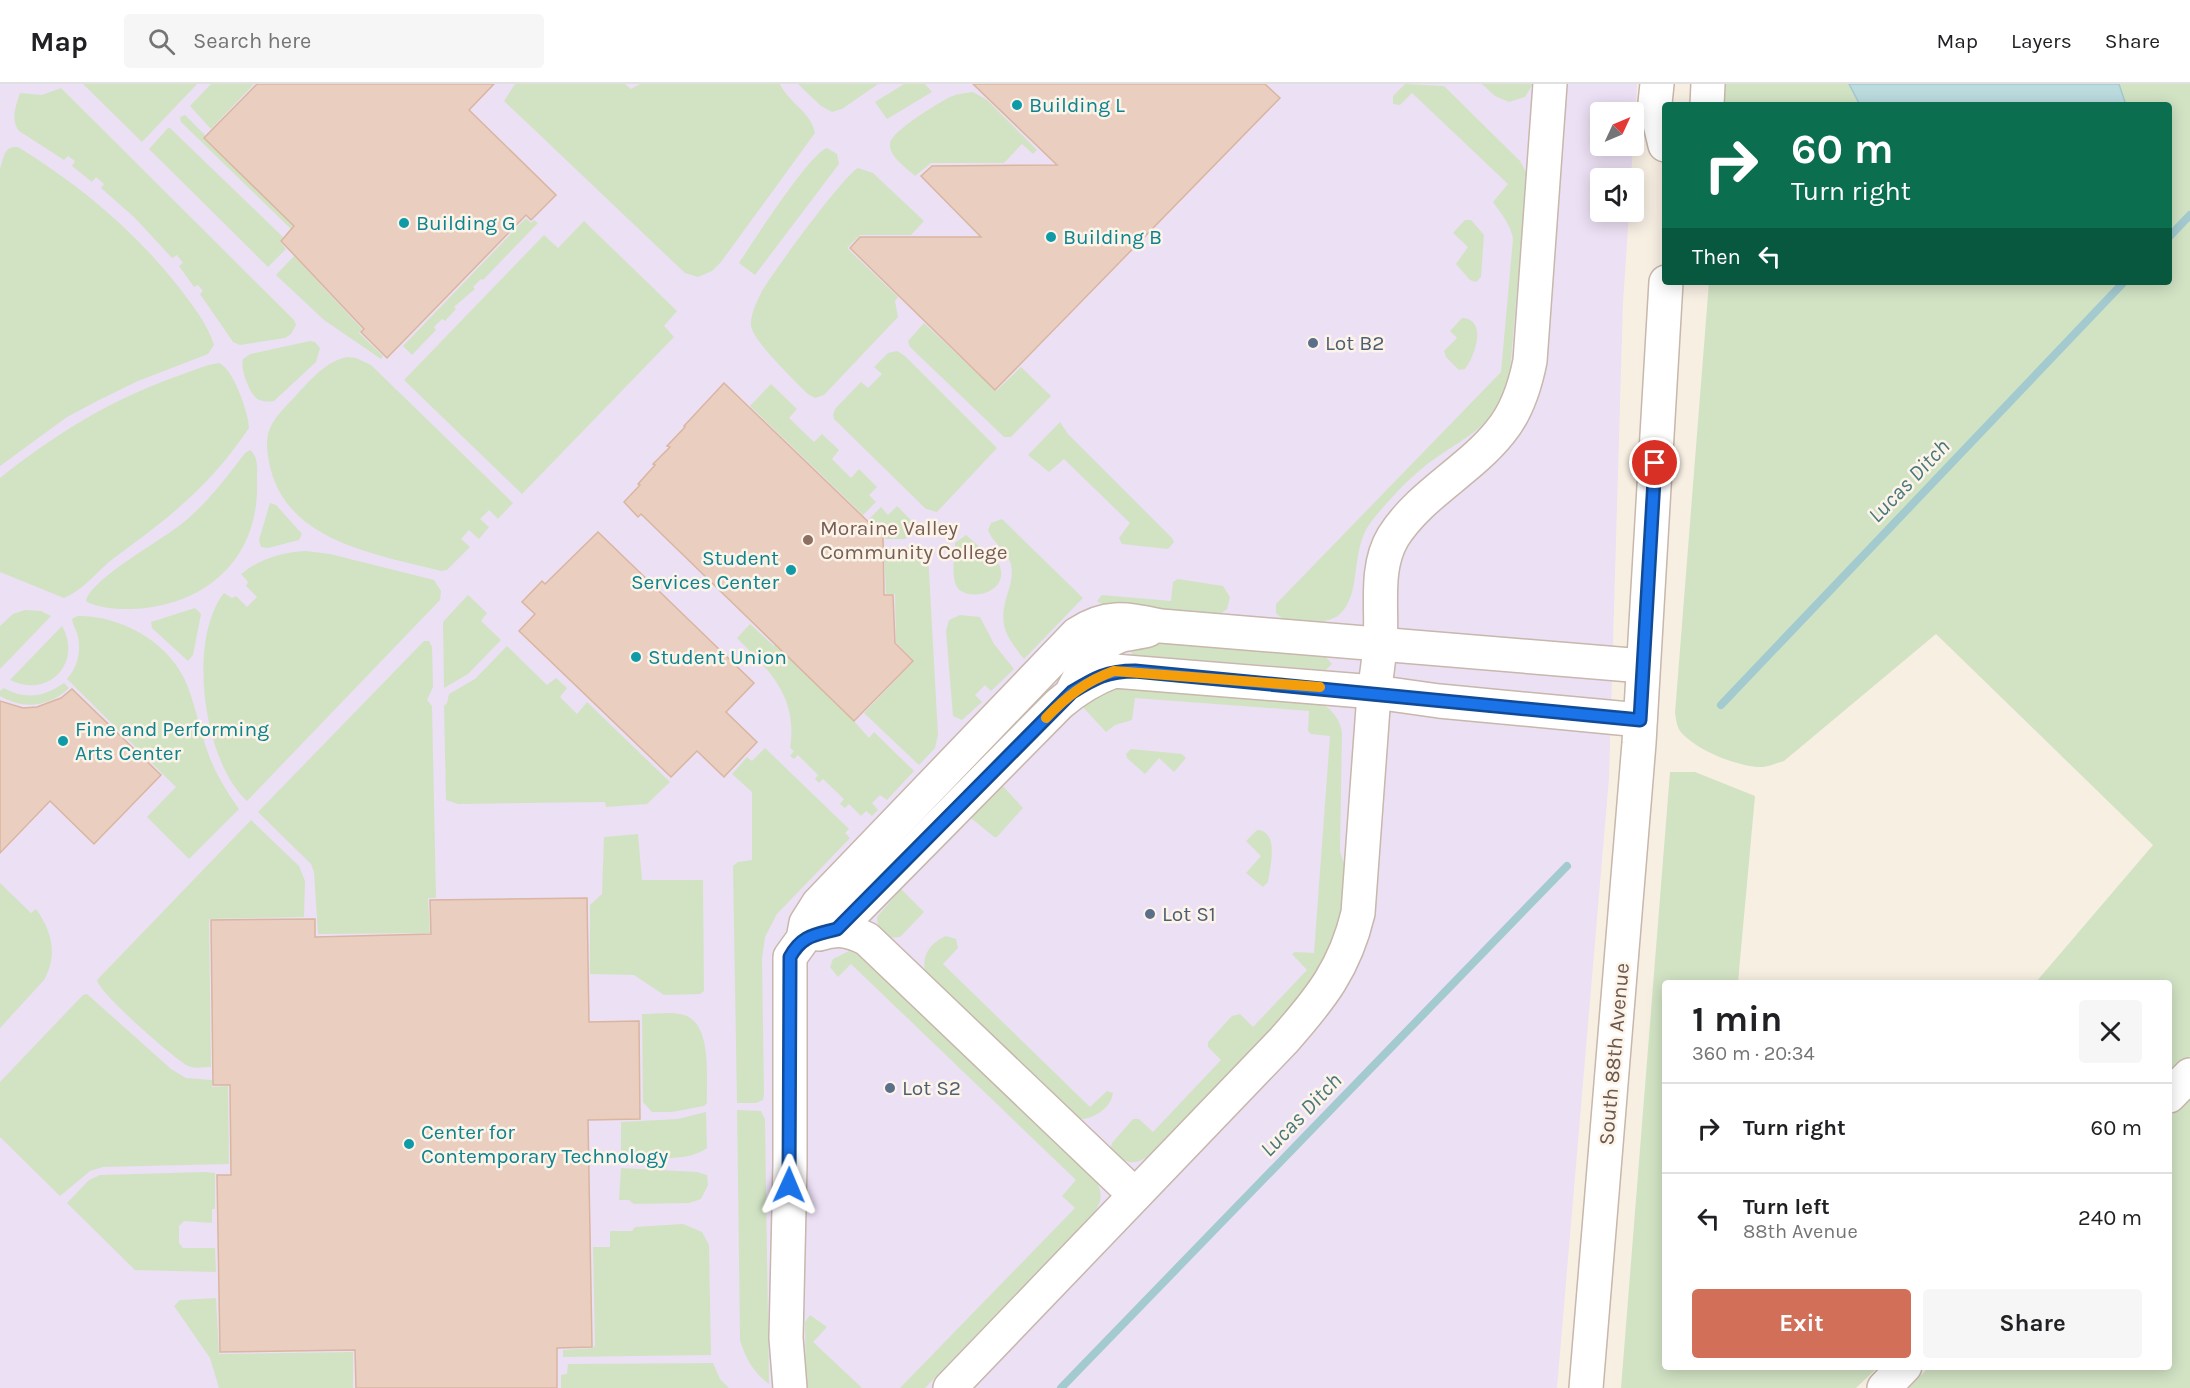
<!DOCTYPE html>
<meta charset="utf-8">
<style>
body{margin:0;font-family:Karla,sans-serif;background:#f6f6f6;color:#202124;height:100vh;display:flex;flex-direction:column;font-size:22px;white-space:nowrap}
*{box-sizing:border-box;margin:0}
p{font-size:20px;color:#757577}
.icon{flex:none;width:33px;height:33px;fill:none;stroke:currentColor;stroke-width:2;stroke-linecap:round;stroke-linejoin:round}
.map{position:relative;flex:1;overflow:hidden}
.details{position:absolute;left:1662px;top:896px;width:510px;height:390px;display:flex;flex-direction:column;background:#fff;border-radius:6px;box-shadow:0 3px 15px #0003}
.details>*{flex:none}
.top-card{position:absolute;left:1662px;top:18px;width:510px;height:183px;border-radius:6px;box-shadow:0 3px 15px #0003;background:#0b6e4f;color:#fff;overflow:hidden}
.needle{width:39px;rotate:46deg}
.controls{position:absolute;left:1590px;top:18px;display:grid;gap:12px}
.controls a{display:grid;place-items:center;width:54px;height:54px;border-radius:6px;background:#fff;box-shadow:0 3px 15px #0003;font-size:30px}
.pin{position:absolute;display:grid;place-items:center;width:51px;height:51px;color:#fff;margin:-26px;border:3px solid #fff;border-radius:50%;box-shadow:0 2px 6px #0007}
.me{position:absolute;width:66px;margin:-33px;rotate:1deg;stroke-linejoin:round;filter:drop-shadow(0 0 4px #0008)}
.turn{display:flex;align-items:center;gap:21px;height:126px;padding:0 30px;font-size:27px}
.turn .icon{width:78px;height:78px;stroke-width:2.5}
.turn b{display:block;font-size:42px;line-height:51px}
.then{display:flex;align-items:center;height:57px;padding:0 30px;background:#0003;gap:12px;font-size:22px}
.round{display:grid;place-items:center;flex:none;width:63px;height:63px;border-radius:6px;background:#f6f6f6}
.head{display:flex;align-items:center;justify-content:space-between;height:102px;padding:0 30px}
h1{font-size:36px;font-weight:700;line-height:45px}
.button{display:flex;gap:12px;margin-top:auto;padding:12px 30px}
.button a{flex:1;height:69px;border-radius:6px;background:#d26f59;color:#fff;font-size:24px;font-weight:700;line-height:69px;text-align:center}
.button a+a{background:#f6f6f6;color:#202124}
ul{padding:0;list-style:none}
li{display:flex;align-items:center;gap:18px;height:90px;padding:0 30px;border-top:2px solid #e0e0e0}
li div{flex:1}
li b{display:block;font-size:22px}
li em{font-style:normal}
header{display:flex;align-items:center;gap:36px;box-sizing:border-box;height:84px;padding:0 30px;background:#fff;border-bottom:2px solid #e0e0e0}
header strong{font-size:28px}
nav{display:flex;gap:33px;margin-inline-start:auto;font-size:21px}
.search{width:420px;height:54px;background:#f6f6f6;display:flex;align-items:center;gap:15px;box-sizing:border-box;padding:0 21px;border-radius:6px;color:#757577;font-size:22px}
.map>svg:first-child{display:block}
.education{fill:#ece0f4}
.green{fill:#d2e3c4}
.water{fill:#bbdbdf;stroke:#a3cacf;stroke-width:1.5}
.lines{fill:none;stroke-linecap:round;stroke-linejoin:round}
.stream{stroke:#a3cacf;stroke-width:8}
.building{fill:#eacebf;stroke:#dab5a1;stroke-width:1.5}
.minor-casing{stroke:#c7b7ac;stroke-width:36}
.minor{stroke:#fff;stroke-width:33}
.route-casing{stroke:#114b97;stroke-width:15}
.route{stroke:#1a73e8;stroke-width:10}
.slow{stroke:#f59e0b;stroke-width:10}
.culture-dot{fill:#0f9aa8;stroke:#fcf4e9;stroke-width:2}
.service-dot{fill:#5c6f8a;stroke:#fcf4e9;stroke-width:2}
.education-dot{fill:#8d6e63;stroke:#fcf4e9;stroke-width:2}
.labels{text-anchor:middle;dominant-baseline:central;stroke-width:5;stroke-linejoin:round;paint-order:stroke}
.culture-label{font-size:21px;fill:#0d838f;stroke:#fcf4e9;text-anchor:start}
.service-label{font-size:21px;fill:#4e5e75;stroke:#fcf4e9;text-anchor:start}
.education-label{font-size:21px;fill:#785e54;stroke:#fcf4e9;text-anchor:start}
.street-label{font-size:21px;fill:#6d574d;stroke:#fcf4e9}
.water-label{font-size:22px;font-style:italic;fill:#4a777d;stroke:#fcf4e9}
</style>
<header>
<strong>Map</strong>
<div class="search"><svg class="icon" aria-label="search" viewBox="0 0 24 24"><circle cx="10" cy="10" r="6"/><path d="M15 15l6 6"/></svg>Search here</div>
<nav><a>Map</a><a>Layers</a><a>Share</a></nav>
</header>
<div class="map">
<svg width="2190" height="1304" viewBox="0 0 2190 1304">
<rect width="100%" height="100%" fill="#f8efe3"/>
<path class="education" d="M0 0H1637L1634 60V28H1600V62H1633L1631 94H1600V128H1629L1623 219 1609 694 1557 1304H0Z"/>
<g class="green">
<path d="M83 0H197L142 58Z"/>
<path d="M211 0H254L211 45 190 22Z"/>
<path d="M515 0H625L631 5 640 0H780C788 18 812 29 815 49L721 178 712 187 698 193 685 189 504 17Z"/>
<path d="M798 0H878L842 25 832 28 821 22Z"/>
<path d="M904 0H925L932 8 887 35 875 18Z"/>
<path d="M1405 0 1444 2 1520 77 1527 90 1510 288C1497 345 1467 350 1425 382 1406 397 1386 419 1371 438 1349 467 1363 510 1339 531 1327 541 1285 542 1276 529V520L1501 288 1513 155C1510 139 1502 131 1493 118L1508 100 1412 9 1400 21 1393 20V12Z"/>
<path d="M1482 0H1533L1525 13 1509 18 1495 12Z"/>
<path d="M1724 0H2190V972L2169 993V898H2036L2153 761 1936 550 1784 677C1777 679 1768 683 1761 683 1738 683 1695 666 1680 647 1677 643 1676 635 1675 629L1709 198H2169V21H1723Z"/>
<path d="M61 4 294 236 296 241 291 250 285 254 240 261 233 258 200 210 203 207 198 201 194 203 179 182 183 179 177 171 172 174 135 134 101 104 104 100 96 93 92 98 72 82 75 77 68 72 64 76 19 47C10 35 16 22 20 9L42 11Z"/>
<path d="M973 8 987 16 1037 66 1033 70 1022 60 1004 79H931L915 92C907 84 888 72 890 59 892 47 938 19 950 13 957 10 965 9 973 8Z"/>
<path d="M185 31 206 52 204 55 295 143 292 146 181 38 180 33Z"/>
<path d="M168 44H170L283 153 280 157 286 165 268 183 149 65Z"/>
<path d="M13 63H18C81 102 135 147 181 206 193 222 208 241 214 261L208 270 138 297 97 317 67 333 0 382V85C3 77 3 65 13 63Z"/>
<path d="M827 64 837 70 839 80 755 191 739 179C752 159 810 69 827 64Z"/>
<path d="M858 84 873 89 924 137 911 151H860L847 164 898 213 895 217 898 233 824 311 815 314 808 310C796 298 753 257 751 242 750 231 757 217 762 207 773 188 844 91 858 84Z"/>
<path d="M526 134 531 139 534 136 538 139 483 196 481 195 473 203 475 205 454 223 456 225 445 237 442 235 434 243 436 246 412 271 403 262Z"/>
<path d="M1465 136H1471L1484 151 1481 193 1476 198 1470 196 1456 180 1468 163 1453 149Z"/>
<path d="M584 137 677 227 664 242 674 253 522 410 404 296 544 151 558 164Z"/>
<path d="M294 172 362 245 359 249 383 272 381 275 324 236 276 191Z"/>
<path d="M1462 234C1488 235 1475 273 1465 285L1459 286 1446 273 1444 267 1457 254 1450 247Z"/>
<path d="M924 239 996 307 1021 283 1051 312 1011 353H1004L910 263 908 257Z"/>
<path d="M310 257 315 258 320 264 316 278 274 317C268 318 260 318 255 313 248 305 240 284 243 275L250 270Z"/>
<path d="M897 267 905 272 997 364 937 428 926 425 834 335 833 331 835 325 861 298 868 304 882 290 874 283 888 269Z"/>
<path d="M347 273 356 274 371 281 513 419 498 435 489 426 480 435 489 443 479 455 469 446 461 455 470 463 447 486 441 487C376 470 284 458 269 378 264 351 268 341 287 321 305 303 322 278 347 273Z"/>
<path d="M219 279C233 284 249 330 249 344 209 403 170 433 114 474 98 486 84 506 64 514L0 488V394C54 351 110 316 175 293 190 288 204 281 219 279Z"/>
<path d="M771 300 797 325 789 334 814 358 822 350 839 366 832 375 851 394 859 385 877 403 869 411 876 418 863 431 750 322Z"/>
<path d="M1060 338 1068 350 1172 454 1174 458 1168 465 1122 460 1119 454 1130 439 1064 375 1049 388 1028 371Z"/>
<path d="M250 366C259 373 257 386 257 396 260 468 215 515 146 524 129 526 103 526 87 518L86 516C95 492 161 457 184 438 207 419 227 393 245 369Z"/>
<path d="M270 419 276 421 302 450 299 456 268 464 261 463 259 456Z"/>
<path d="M897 422 914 439 915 448 905 455H885V451L869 435 881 423 888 431Z"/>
<path d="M1002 435 1083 514 1024 575C1004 550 998 540 1008 508 1011 499 1013 491 1011 481 1007 465 993 460 988 446L991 439Z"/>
<path d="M966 451 999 480C1012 511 963 519 956 501 951 490 955 471 955 459Z"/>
<path d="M922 463 928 470 938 651 935 664 919 681 864 629 914 577 896 558 895 510H886L884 464Z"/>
<path d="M306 467 330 470 434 496 441 507 440 516 247 717C203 677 187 556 224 509L232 514 236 512 247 523 257 513 246 502 248 498 241 490C260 475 282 468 306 467Z"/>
<path d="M1178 495 1223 502 1230 513 1227 525 1219 531 1109 524 1097 517 1102 511 1171 517 1173 498Z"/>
<path d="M468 511 487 529 481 537 501 556 468 590 444 604 443 538Z"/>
<path d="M195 524 201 530 193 571 188 577 152 544 151 538Z"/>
<path d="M25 526 41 527 51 532 0 585V542L13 530Z"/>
<path d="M960 531 980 533 994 560 1014 585 991 607 985 601 975 611 982 618 962 636 953 632 946 547 949 536Z"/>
<path d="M77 532C119 531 165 556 184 594 195 618 199 644 208 669 215 689 227 708 239 725L189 775 147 733 176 703 67 595C78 583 82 565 77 549 75 544 73 541 72 535Z"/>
<path d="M750 540 774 562 776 560 854 637 869 654 874 648 914 687 887 716 880 711 872 719 878 726 872 732 866 727 861 732 849 720 845 724 840 720 844 715 823 695 819 699 815 695 818 691 798 671 794 675 790 672 794 667 790 664C798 613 770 587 737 554Z"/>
<path d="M62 542C83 579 48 615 10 596Z"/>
<path d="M424 557H429L432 563 433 603 427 616 432 622 436 814H428L430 849 318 850 314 788 311 780 258 728Z"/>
<path d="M1137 557 1326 573 1332 580 1326 586 1135 571 1132 570 1130 564Z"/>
<path d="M507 562 547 601 556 594 567 604 560 613 577 630 587 618 670 698 647 720 606 723 605 718 458 720 446 716 444 622 447 619 449 610 475 595Z"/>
<path d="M64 599 69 604C49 623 24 626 0 612V607L4 604C25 616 44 613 64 599Z"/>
<path d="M1128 603 1320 618C1332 626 1340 634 1342 649L1340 767 1346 786 1344 818 1330 862 1318 888 1289 927 1147 1073C1132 1083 1123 1077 1110 1067L1112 1059 1133 1035H1139L1153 1048 1221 976 1208 963V958L1232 932 1240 930 1253 943 1307 886 1292 870 1295 868 1314 869 1330 652 1311 650 1308 647 1309 627 1135 614 1132 636 1115 641 1106 648 1080 620 1110 605Z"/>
<path d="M765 664 849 745 845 749 850 754 777 830 765 853 762 875 764 1011 763 1016 756 1019H737L733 782 738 778 752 776V708L732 690 747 673 752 677Z"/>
<path d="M1131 665 1182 670 1186 674 1174 688 1159 674 1145 690 1127 674 1126 670Z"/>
<path d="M1670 688H1695L1755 712 1738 898H1665V1282L1878 1283 1856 1304H1621Z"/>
<path d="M1001 700 1023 724 997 753H994L971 734Z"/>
<path d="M251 736 299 782 305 797 304 833 209 835 211 983C204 983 195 985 188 982 173 974 99 909 97 896Z"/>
<path d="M1257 746C1280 747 1270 783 1268 798L1263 803 1246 789 1261 772 1246 757Z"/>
<path d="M638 750 642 796H703L704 907 700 910 664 911 634 891 590 890V821L602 810 604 753Z"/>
<path d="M0 799 31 829 36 825C52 847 58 871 44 896L0 944Z"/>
<path d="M901 805 924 828 900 853 888 854 878 845 877 833Z"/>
<path d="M946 852 956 855 958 864 943 880 1090 1023 1107 1007 1113 1009C1111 1025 1091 1037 1076 1035L927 892C919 875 929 859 946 852Z"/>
<path d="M849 867 861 870 1094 1094C1103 1107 1103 1117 1093 1130L925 1304H900L1075 1124 1062 1112 1076 1096 851 880 838 893 830 883 833 875Z"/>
<path d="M87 910 171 985 186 994 212 996V1003L228 1002 229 1080 103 1083 90 1087 60 1112 0 1053V998L83 911Z"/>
<path d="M642 930C655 930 671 927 684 931 713 940 706 995 707 1019L704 1022 672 1028H652L643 1018Z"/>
<path d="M2190 1013V1304H1908L1929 1283 2169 1282V1034Z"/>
<path d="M737 1026 761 1027 765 1035 769 1300C754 1289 745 1274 740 1256Z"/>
<path d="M706 1028 707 1064C685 1080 647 1072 621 1072V1038L678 1035Z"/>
<path d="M621 1084 697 1088 707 1091 708 1101 701 1115 689 1119 634 1120 629 1116H619Z"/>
<path d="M204 1088 215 1089V1125H212V1139L184 1137 179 1142V1159L183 1164H215L216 1188 135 1186 67 1119 89 1096 100 1091Z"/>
<path d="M683 1140 702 1148 709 1161 711 1271 563 1273V1266L593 1264 595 1262 593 1163H610V1147H632L635 1143Z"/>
<path d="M216 1214 219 1270 353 1268V1304H219L210 1274 174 1222 180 1216Z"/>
<path d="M810 1231 827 1243 813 1258 862 1304H806L805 1238Z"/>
<path d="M713 1279 720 1295 729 1304H561V1291L567 1290 568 1280Z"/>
</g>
<path class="water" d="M1849 0H2119L2126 21H1860Z"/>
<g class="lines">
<g class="stream">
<path d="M2169 153 2190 131"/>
<path d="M1721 621 2124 198"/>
<path d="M1061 1304 1567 782"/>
</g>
</g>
<g class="building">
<path d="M257 0H494L469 26 556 111 531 136 526 131 387 274 361 248 364 245 281 157 294 142 204 54Z"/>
<path d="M973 0H1265L1280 14 995 306 850 164 860 153H981L921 92 932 82 1057 81Z"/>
<path d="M724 299 883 452 884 511H893L895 559 913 577 854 637 641 430 638 433 624 418 640 401 638 400 655 381 653 380 670 363 667 362 685 343 684 342Z"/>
<path d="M598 448 754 599 726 628 757 658 724 693 697 667 671 693 519 547 535 530 522 518 542 497 545 500Z"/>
<path d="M72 605 161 691 94 760 50 717 0 769V617L23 624 37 623 61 614Z"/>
<path d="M587 814 589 938 639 937 640 1035 588 1036 592 1263 557 1264V1304H356L355 1266 220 1268 217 1091H231L230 1001H213L211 836 315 835V853L431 850 430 816Z"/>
</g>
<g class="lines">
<g class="minor-casing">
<g id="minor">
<path d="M1657 0 1655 19 1665 61"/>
<path d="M1707 21 1708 0"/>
<path d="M1073 606C1083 586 1097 560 1119 552 1128 549 1138 549 1148 546"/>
<path d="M837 845 1059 620C1076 605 1093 595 1114 587L1375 608 1439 617 1640 636"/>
<path d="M819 850C838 844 849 846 867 855L1135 1111"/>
<path d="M2169 1012 2190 991"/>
<path d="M790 1304 786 1254 790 1081V873L803 855 806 839 818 820 1077 550C1107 530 1126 535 1161 542L1643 582"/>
<path d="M950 1304 1284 956C1321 914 1345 884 1358 829 1364 756 1368 683 1374 610 1376 594 1379 577 1380 560 1383 525 1374 485 1393 453 1420 410 1469 387 1500 348 1517 328 1525 302 1530 277L1550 0"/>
<path d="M1586 1304 1639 659 1666 198"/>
<path d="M1884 1304 1905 1282"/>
</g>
</g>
<use href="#minor" class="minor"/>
</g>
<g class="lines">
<g class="route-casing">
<path id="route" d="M789 1101 790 873C802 851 815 851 837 845L1072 608C1095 594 1107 587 1135 587 1304 602 1472 620 1640 636L1655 379"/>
</g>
<use href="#route" class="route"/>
<path class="slow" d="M1046 634C1066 613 1086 597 1114 587L1320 603"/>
</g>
<g class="culture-dot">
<circle cx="1017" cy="21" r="6"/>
<circle cx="404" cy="139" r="6"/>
<circle cx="1051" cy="153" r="6"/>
<circle cx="791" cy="486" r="6"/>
<circle cx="636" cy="573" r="6"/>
<circle cx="63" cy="657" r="6"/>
<circle cx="409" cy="1060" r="6"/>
</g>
<g class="service-dot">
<circle cx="1313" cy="259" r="6"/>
<circle cx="1150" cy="830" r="6"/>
<circle cx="890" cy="1004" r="6"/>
</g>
<circle class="education-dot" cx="808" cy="456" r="6"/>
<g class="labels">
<g class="culture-label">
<text x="1029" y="21">Building L</text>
<text x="416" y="139">Building G</text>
<text x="1063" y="153">Building B</text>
<text x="779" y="474" text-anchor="end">Student<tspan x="779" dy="24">Services Center</tspan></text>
<text x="648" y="573">Student Union</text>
<text x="75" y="645">Fine and Performing<tspan x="75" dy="24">Arts Center</tspan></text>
<text x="421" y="1048">Center for<tspan x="421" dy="24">Contemporary Technology</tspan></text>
</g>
<g class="service-label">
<text x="1325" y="259">Lot B2</text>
<text x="1162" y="830">Lot S1</text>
<text x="902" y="1004">Lot S2</text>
</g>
<g class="education-label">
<text x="820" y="444">Moraine Valley<tspan x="820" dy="24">Community College</tspan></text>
</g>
<g class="street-label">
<text transform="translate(1614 970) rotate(-85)">South 88th Avenue</text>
</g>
<g class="water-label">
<text transform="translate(1909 397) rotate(-46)">Lucas Ditch</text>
<text transform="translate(1301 1031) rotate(-46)">Lucas Ditch</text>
</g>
</g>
</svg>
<div class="controls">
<a><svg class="needle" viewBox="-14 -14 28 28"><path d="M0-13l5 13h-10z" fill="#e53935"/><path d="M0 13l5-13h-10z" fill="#757577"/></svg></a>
<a><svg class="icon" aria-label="sound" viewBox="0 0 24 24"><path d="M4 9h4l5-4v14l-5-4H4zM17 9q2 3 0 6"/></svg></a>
</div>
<div class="pin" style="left:1655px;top:379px;background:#d93025"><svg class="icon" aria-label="arrive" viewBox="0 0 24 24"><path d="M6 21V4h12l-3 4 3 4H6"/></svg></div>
<svg class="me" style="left:789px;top:1101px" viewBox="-20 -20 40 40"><path d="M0-17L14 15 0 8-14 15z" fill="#1a73e8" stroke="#fff" stroke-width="4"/></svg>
<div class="top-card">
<div class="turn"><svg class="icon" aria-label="right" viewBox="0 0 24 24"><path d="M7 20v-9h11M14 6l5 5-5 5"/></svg><div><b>60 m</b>Turn right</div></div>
<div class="then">Then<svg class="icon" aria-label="left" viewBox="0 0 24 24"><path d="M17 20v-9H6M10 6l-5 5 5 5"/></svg></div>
</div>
<section class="details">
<div class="head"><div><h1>1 min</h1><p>360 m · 20:34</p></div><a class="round"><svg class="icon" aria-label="close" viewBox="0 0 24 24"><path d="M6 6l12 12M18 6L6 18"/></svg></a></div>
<ul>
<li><svg class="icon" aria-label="right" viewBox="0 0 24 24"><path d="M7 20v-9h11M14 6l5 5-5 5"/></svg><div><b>Turn right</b></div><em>60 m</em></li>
<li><svg class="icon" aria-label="left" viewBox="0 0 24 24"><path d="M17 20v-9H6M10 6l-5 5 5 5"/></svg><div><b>Turn left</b><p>88th Avenue</p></div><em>240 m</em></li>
</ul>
<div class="button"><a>Exit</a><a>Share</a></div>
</section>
</div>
